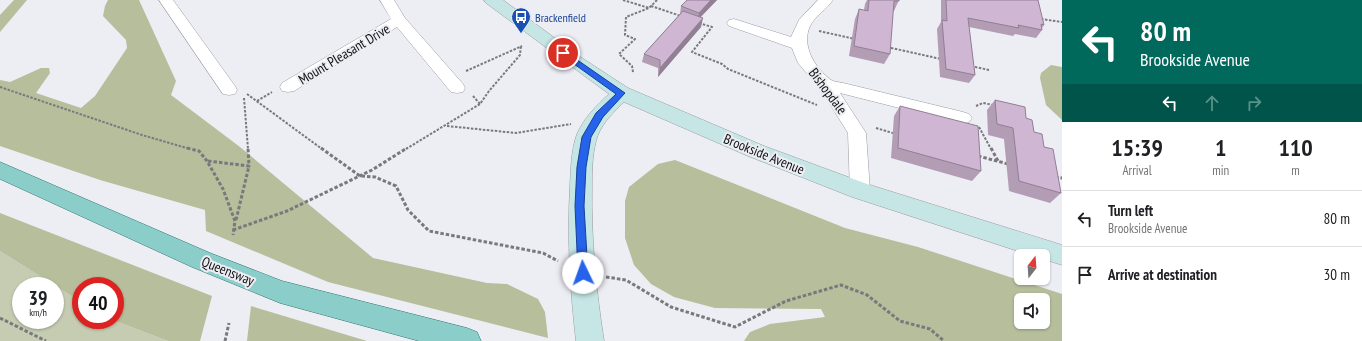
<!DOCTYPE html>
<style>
body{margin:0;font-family:"PT Sans Narrow",sans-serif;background:#f6f6f6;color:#202124;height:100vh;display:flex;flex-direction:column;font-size:15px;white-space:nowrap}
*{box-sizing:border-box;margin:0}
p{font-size:13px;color:#757577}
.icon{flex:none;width:22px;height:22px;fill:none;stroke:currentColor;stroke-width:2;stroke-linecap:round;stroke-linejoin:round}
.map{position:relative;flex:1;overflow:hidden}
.drawer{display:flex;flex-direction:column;background:#fff;width:300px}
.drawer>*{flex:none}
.top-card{background:#00695c;color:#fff;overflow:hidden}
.needle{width:26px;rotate:17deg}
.tools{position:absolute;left:1014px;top:249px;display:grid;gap:8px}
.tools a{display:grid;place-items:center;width:36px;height:36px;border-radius:6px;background:#fff;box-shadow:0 1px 3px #0004;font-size:20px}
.speed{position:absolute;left:12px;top:277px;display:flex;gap:8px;font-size:20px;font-weight:700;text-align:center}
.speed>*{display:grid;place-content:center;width:52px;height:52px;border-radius:50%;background:#fff;box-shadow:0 1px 3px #0004;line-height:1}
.speed small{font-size:10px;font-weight:400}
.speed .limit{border:6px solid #d22;background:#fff;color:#111}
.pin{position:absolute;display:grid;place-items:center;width:34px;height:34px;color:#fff;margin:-17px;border:2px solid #fff;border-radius:50%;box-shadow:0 1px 4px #0007}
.me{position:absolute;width:44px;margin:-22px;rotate:357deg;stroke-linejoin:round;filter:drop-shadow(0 0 3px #0008)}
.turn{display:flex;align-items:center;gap:14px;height:84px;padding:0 12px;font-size:18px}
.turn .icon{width:52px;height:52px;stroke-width:2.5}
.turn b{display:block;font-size:28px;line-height:34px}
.lanes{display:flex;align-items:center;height:38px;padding:0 12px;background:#0003;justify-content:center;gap:20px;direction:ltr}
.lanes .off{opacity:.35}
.eta{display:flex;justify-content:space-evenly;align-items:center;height:68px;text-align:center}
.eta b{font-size:24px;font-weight:700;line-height:28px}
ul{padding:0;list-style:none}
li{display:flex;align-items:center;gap:12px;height:56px;padding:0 12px;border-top:1px solid #e0e0e0}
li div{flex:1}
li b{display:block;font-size:15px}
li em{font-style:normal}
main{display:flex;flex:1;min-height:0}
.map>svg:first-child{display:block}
.green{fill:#c5ccb1;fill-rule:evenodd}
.forest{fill:#b6be9b;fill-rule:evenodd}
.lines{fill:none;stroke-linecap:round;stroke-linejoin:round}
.street-casing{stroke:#9b9ba2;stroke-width:1}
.secondary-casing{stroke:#9b9ba2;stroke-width:1}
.primary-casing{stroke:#2e7671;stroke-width:1}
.path-far1{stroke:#79797d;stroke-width:2;stroke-dasharray:2.5 1.5;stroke-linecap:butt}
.path{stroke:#79797d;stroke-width:3;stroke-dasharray:3.5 2;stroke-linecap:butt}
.street{fill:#fff;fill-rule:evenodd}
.secondary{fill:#c5e6e4;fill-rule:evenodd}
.primary{fill:#8bcdc8;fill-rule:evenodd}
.wall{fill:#b29db5}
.shaded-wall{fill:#917f94}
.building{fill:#cfb6d3;stroke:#917f94}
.route{fill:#2563eb;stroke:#184099}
.labels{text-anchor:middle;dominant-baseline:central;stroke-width:4;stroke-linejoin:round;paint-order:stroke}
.far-transit-label{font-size:12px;fill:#164399;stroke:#ededf4;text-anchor:start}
.street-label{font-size:14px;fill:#111113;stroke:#ededf4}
</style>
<main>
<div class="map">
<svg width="1062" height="341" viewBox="0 0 1062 341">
<rect width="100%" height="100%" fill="#ededf4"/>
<path class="green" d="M0 251 81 302V320H113L168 341H0ZM21 286H55V320H21Z"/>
<g class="forest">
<path d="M14 0H27L0 32V15Z"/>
<path d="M108 0H139L176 81 171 95 240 147 373 258 487 283 507 284 538 299 545 312 548 338 328 282 206 231 205 210 100 180 0 146V80L10 82 41 68H49L50 73 36 93 81 108 95 96 127 48 126 40 103 16 105 6Z"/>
<path d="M1051 65 1062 67V120L1046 105 1040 78 1041 73Z"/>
<path d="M675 160 845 228 918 247 1062 294V341H744L750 332 770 324 825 317 821 309 715 308 674 297 651 284 634 265 625 238V201L629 187 658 164ZM1021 300H1043V322H1021Z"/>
<path d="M0 213 212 296 200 341H168L113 320H115V286H81V302L0 251Z"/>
<path d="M251 306 367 341H247Z"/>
</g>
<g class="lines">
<g class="street-casing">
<g id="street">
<path d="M159 0H173L235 86 237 90 235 94 229 95 223 94Z"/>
<path d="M380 0H394L405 18 463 84 465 88 463 92 457 93 451 92 397 27 294 91 288 92 282 91 280 87 282 83 391 19Z"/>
<path d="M818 0H833C827 9 815 16 810 26 801 46 815 68 831 80 834 82 839 82 843 83L963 112 969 114 972 118 969 122 963 124 840 93 866 133 870 191 867 196 860 199 853 196 850 191 848 133 821 90 798 63 792 48 729 26 727 23 729 20 734 19 791 37 799 20Z"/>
</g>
</g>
<g class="secondary-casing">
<path id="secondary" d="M484 0H503L582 58 628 88 764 146 867 184 1062 245V265L1043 259V256H1033L852 197 748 156 624 102C614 112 603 122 598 135 592 151 592 170 592 186 591 238 596 290 604 341H576C570 289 567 238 570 186 571 169 571 150 577 134 584 118 596 106 609 94L486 3Z"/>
</g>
<g class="primary-casing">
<path id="primary" d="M0 162 210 253 282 281 467 328 477 332 481 341H419L280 303 192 267 0 179Z"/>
</g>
<g class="path-far1">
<path d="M623 0 649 8"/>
<path d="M651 6 681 16"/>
<path d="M1041 19 1062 22"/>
<path d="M699 23 712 27 692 52 722 64 728 69 817 105"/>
<path d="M819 31 855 39"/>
<path d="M887 47 941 59"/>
<path d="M971 66 989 70"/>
<path d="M466 71 522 46"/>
<path d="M633 72 632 66 619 54 635 39 625 35 626 17 649 8 657 0"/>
<path d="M0 87 142 135 190 149"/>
<path d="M247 94 322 149"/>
<path d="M473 96 480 104"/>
<path d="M244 98 248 149"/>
<path d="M257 101 272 92"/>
<path d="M976 106 983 103 993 105"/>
<path d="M447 126 516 133 571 124"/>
<path d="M979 127 991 149"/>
<path d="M876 128 896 134"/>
<path d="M406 149 480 104 489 91 520 55 521 45"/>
</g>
<g class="path">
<path d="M187 148 199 151 207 161 223 189 235 221 233 235"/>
<path d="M321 148 360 176 375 177 396 186 408 210 429 231 543 253 558 261"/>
<path d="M991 148 998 161"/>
<path d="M978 156 1008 164"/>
<path d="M208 161 249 166 248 148"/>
<path d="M1055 177 1062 178"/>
<path d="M236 220 249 166"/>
<path d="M233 230 287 211 372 170 407 148"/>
<path d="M606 277 626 280 671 307 735 327 786 301 841 285 867 295 900 321 930 329 944 341"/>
<path d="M0 318 46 341"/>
<path d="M225 341 229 323"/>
</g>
<use href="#street" class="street"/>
<use href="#secondary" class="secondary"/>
<use href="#primary" class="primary"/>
</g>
<g class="wall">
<path d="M687 0H717L700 17 701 27 658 77V68L642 62 644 54 680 14 681 6Z"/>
<path d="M867 0H899L894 11H893L890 54 884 64 849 56 855 19 859 9 864 10 865 4Z"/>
<path d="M941 0H1038L1044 25 1042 28V30L1036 38 1015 34 1013 36 969 27 975 75 969 83 940 77 937 29 941 22Z"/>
<path d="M995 100 1026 118 1034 132 1044 147 1061 193 1050 203 1009 191 1004 139 988 135 987 110Z"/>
<path d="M900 106 981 171 972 181 891 158 894 116Z"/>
</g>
<g class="shaded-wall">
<path d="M711 0H717L697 21 699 13Z"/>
<path d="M703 18 701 27 658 77 660 68Z"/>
</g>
<g class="building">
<path d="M687 0H711L699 13 681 6Z"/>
<path d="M869 0H899V1H894L890 54 854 46 859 9 868 11Z"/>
<path d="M946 0H1038L1044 25 1041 24 1042 30 1018 25 1019 28 968 18 975 75 946 69 942 20 947 21Z"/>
<path d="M683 11 703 18 660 68V60L644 54Z"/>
<path d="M995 100 1025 107 1026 118 1032 120 1034 132 1042 134 1044 147 1053 149 1061 193 1019 181 1013 128 997 124Z"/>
<path d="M900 106 978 126 981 171 898 148Z"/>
</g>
<path class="route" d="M563 50 625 93 603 117 591 137 586 167 584 206 588 273 587 276 583 278 579 276 578 273 575 206 577 167 582 137 596 113 616 94 560 54 559 53Z"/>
<defs>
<g id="bus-pin" transform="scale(1)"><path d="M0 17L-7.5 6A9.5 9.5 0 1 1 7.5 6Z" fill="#1a4fb4" stroke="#ededf4"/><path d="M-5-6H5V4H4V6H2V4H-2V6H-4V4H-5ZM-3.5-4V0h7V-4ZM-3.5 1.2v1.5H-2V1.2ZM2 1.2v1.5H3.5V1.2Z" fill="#fff"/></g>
</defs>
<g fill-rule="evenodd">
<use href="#bus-pin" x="521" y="17"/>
</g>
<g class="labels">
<g class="far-transit-label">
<text x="535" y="17">Brackenfield</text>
</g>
<g class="street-label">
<text transform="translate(344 54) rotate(-31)">Mount Pleasant Drive</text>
<text transform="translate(828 91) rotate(53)">Bishopdale</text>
<text transform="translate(764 154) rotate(22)">Brookside Avenue</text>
<text transform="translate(228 271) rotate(22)">Queensway</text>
</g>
</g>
</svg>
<div class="tools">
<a><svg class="needle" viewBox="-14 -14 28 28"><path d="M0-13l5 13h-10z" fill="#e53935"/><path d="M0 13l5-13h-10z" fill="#757577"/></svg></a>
<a><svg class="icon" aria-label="sound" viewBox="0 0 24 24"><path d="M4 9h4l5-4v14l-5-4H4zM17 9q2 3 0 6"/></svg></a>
</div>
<div class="speed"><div>39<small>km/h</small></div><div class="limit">40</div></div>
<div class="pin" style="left:563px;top:53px;background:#d93025"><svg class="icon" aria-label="arrive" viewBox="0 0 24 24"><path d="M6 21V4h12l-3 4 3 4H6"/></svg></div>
<svg class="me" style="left:583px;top:273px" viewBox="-20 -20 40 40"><circle r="19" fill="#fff"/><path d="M0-13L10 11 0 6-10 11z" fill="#2563eb"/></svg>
</div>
<section class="drawer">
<div class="top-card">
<div class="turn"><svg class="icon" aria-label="left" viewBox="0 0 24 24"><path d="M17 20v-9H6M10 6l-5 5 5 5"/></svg><div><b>80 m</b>Brookside Avenue</div></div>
<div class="lanes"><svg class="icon" aria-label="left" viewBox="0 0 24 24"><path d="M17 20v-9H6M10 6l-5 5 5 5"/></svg><svg class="icon off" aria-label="ahead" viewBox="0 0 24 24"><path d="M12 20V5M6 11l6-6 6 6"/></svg><svg class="icon off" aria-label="right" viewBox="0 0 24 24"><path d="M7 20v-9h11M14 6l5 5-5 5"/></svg></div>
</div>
<div class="eta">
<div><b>15:39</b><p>Arrival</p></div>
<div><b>1</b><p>min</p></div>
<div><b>110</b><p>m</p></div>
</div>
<ul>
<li><svg class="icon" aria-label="left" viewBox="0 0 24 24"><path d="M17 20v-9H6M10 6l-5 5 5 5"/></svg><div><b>Turn left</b><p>Brookside Avenue</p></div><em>80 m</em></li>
<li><svg class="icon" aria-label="arrive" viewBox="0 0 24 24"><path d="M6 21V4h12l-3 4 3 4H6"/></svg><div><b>Arrive at destination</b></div><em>30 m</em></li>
</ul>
</section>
</main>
